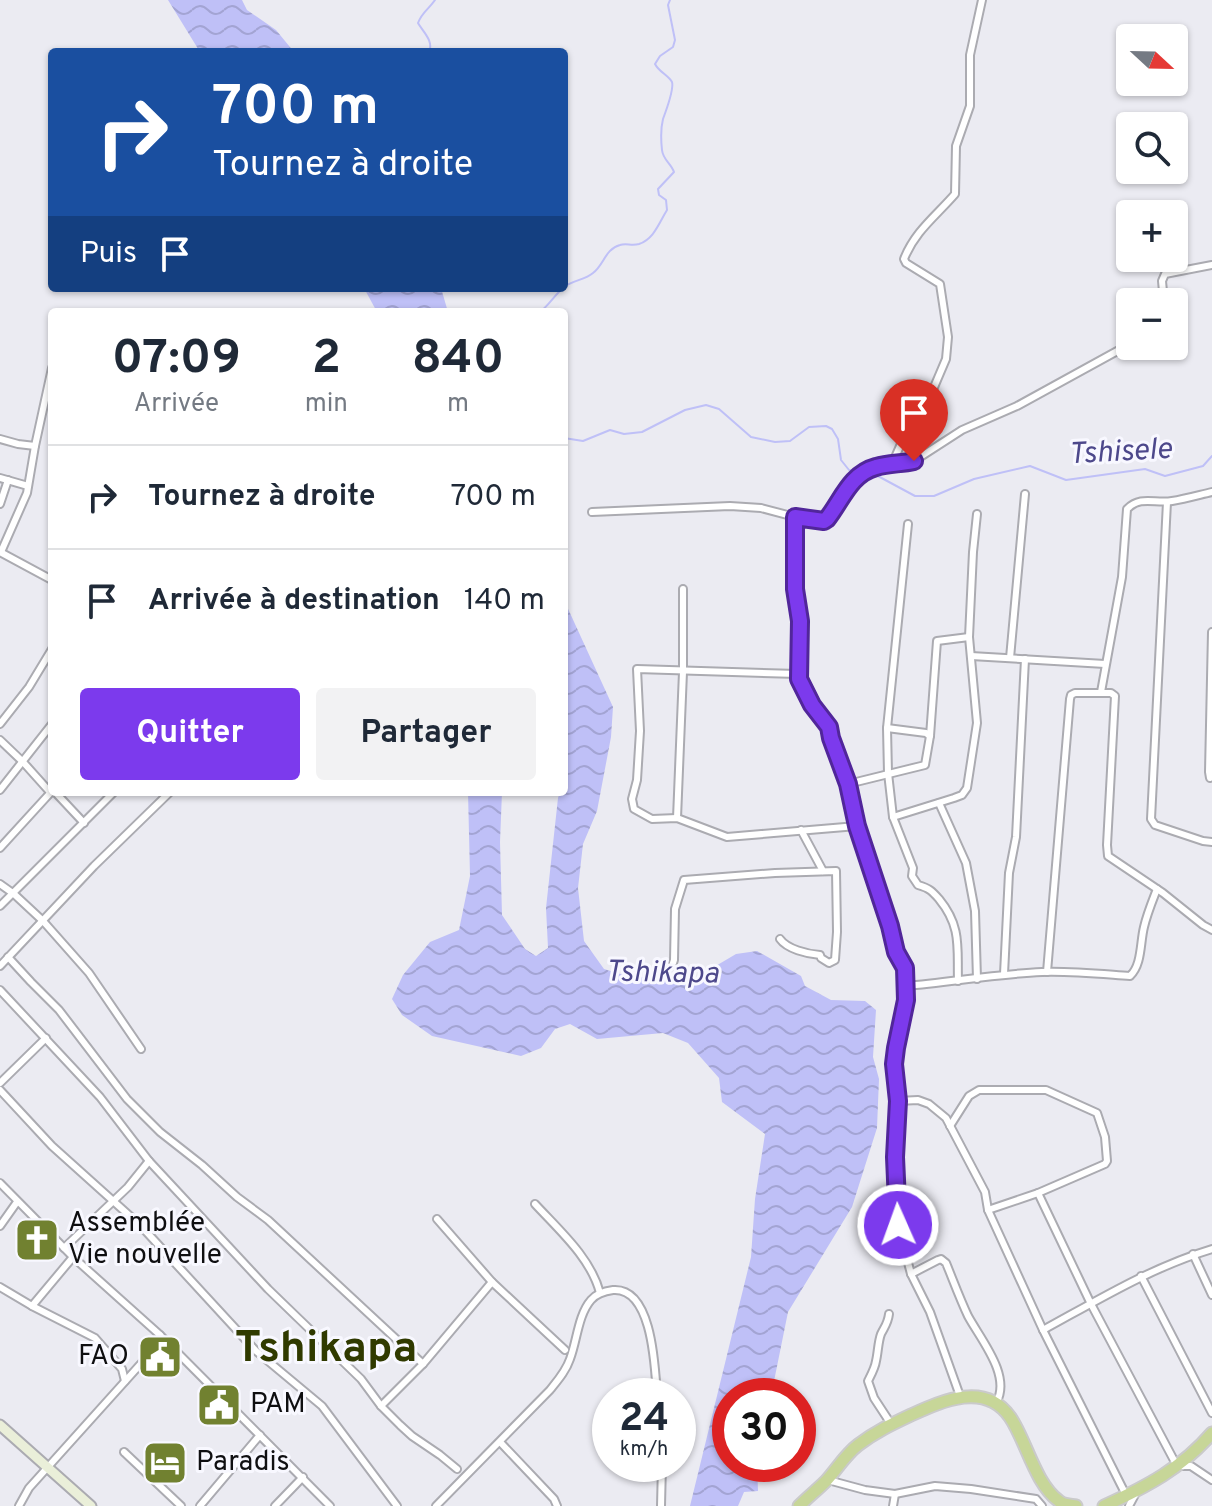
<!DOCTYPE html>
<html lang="fr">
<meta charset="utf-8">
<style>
body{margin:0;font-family:Overpass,sans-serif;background:#f2f2f3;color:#1f2937;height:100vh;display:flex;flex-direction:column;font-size:30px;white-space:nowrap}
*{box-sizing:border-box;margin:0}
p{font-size:26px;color:#747a83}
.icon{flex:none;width:44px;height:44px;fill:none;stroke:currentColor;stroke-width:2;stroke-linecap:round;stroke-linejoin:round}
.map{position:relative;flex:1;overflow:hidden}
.sheet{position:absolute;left:48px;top:308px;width:520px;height:488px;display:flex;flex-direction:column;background:#fff;border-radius:8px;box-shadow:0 2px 6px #0004}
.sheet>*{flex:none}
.banner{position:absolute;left:48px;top:48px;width:520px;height:244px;border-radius:8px;box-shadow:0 2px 6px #0004;background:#1a4fa0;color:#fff;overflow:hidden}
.needle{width:52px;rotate:112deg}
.buttons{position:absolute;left:1116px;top:24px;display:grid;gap:16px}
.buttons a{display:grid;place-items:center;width:72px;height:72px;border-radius:8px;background:#fff;box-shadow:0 2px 6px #0004;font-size:40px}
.speed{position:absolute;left:592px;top:1378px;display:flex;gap:16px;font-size:40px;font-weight:700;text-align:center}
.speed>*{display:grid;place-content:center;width:104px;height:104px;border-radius:50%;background:#fff;box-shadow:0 2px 6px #0004;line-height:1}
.speed small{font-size:20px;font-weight:400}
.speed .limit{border:12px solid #d22;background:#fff;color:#111}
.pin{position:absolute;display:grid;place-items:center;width:68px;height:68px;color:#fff;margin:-82px -34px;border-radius:50% 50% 50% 0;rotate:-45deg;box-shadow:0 0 8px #0007}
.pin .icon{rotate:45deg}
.me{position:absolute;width:88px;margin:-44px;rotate:358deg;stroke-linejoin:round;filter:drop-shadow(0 0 6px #0008)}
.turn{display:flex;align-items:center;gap:28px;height:168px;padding:0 32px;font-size:36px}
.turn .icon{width:104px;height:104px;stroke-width:2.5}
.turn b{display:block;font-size:56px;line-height:68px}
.then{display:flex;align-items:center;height:76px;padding:0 32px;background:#0003;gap:16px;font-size:30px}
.eta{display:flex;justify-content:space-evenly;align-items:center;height:136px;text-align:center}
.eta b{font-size:48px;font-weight:700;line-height:56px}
.action{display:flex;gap:16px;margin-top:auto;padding:16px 32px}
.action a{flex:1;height:92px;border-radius:8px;background:#7c3aed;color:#fff;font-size:32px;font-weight:700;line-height:92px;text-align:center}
.action a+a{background:#f2f2f3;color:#1f2937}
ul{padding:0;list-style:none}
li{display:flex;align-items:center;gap:24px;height:104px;padding:0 32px;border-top:2px solid #e0e1e3}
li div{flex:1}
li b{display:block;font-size:30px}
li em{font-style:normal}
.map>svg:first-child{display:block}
.water{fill:url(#water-waves)}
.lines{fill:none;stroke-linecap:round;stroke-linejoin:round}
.stream{stroke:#bfc0f7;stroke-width:2}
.minor-casing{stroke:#ababb1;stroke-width:10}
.secondary-casing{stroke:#ababb1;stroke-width:13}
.trunk-casing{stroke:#cacacb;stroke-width:15}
.minor{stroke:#fff;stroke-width:6}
.secondary{stroke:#eaefd9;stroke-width:9}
.trunk{stroke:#c7d698;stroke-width:11}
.route-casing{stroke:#51269a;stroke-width:20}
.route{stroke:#7c3aed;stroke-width:14}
.labels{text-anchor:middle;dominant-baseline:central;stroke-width:6;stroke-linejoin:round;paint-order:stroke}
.poi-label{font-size:28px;fill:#0f0f11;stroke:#f8f8ff;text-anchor:start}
.water-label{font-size:30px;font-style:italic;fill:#4d488b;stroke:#f8f8ff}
.town-label{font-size:44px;font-weight:bold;fill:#303a00;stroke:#f8f8ff}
</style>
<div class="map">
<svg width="1212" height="1506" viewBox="0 0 1212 1506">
<defs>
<pattern id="water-waves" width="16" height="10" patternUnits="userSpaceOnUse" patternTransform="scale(2)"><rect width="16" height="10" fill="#bfc0f7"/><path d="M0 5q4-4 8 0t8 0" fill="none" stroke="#a3a4d3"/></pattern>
</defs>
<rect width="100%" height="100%" fill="#ebebf2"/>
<g class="water">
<path d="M168 0H242L247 10 276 30 294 52H200Z"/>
<path d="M364 288H441L448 312H377Z"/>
<path d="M564 600 613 707 611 737 597 811 583 844 578 888 584 941 604 969 627 976 692 980 736 954 757 951 801 976 805 986 831 1000 865 1001 876 1010 873 1057 879 1079 877 1128 852 1207 788 1312 771 1396H730V1464H757L758 1491 744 1492 738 1506H690L751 1257 755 1199 765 1134 722 1102 719 1078 688 1043 663 1033 597 1039 570 1024 555 1029 541 1048 521 1056 432 1036 402 1015 392 999 403 975 430 942 459 930 470 876 468 792H502L500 842 502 915 525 949 536 956 548 948 546 908 558 798 560 792H564V771L568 753V704L564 687Z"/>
</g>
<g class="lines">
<g class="stream">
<path d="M429 52C434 41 423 32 418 23 422 12 429 9 435 0"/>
<path d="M564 287C573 280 585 280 593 273 604 265 605 249 620 245 626 243 632 246 639 244 654 239 659 223 667 210L666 200 659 195 658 189 674 172C671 163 663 160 662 150 661 141 661 127 663 119 666 111 674 89 672 82 668 75 659 72 655 64L660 56 673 47 675 40 668 5 670 0"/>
<path d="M540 312C549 305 554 296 562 289"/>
<path d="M564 438 583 441 610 430 624 434 642 432 685 410 706 405 719 409 751 437 775 442 790 441 809 427 826 426 832 429 838 439 841 460 849 470 859 472"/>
<path d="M870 473 876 475 915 496H934L974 479 1030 466 1066 480 1145 469 1165 476 1203 466 1212 456"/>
</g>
<g class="minor-casing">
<g id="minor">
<path d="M1164 302 1162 281 1165 274 1212 265"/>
<path d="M0 439 18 444 35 446"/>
<path d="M892 464 904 437 918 418 929 399 946 359 948 337 940 284 906 263 904 259C915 231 936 216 955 194L956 146 970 106V55L982 0"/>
<path d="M0 478 28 486"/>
<path d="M1167 502 1151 819 1155 825 1203 841 1212 842"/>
<path d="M0 504 8 480"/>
<path d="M592 512 730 506 761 508 795 517 824 521C835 512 838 500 846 489 857 473 877 465 895 462 901 461 907 463 914 461L962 430 1017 406 1130 344"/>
<path d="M795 517V589L800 621 799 679 812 705 829 727 831 738 848 784 857 826 890 926 896 952 905 968 906 1000 896 1048 894 1064 898 1101 895 1157 898 1225 911 1274 930 1312 960 1396"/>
<path d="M908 524 887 728 888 773 893 817 913 868 912 876 918 885C929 888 932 891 939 899 962 927 957 948 958 981"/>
<path d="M0 552 52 580"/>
<path d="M1 552 27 493 35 446 52 368"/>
<path d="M1212 632 1209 772 1210 778 1212 777"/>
<path d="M971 656 1105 664"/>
<path d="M1010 658 1025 494"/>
<path d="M798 674 637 669 640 731 637 780 632 799 634 809 652 819 677 818 727 837 857 826"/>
<path d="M1101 692 1122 577 1127 509C1141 495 1155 504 1172 501 1185 499 1199 495 1212 492"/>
<path d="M0 724 29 687 52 649"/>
<path d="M887 728 926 733 930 736"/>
<path d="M0 740 23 762 49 791 52 790"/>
<path d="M848 784 925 765 930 736 937 641 969 637"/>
<path d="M0 790 52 724"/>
<path d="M55 792 84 823"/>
<path d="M939 803 966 863 975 911 977 979"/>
<path d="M893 817 954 798 962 795 967 788 977 723 969 637 973 552 977 514"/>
<path d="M677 818 683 672V589"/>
<path d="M801 830 823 871"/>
<path d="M0 848 52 791"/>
<path d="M0 884 14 894 43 921 89 973 141 1049"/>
<path d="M0 906 114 792"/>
<path d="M8 957 31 982 59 1010 127 1099 160 1132 202 1165 237 1197 268 1220 423 1364"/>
<path d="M673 963 674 960 675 909 684 880 775 873 836 871 837 932 835 960 829 963 821 958 820 955C807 954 787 949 780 939"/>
<path d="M0 966 94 866 170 792"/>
<path d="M1047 972 1070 699 1071 695 1075 693H1111L1115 696 1107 845 1108 856 1163 893 1203 925 1212 930"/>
<path d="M1004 974 1009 873 1016 837 1025 659"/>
<path d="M906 986C951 982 997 974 1042 972 1071 971 1101 974 1130 976 1142 965 1140 943 1144 927 1147 914 1152 902 1157 889"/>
<path d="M0 990 100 1097 149 1161 268 1289 361 1379 381 1406 400 1425 412 1436 440 1455 457 1469"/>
<path d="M0 1083 46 1038"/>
<path d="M0 1090 52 1146 141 1226 256 1351 322 1406 397 1506"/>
<path d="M898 1101 918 1100 929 1104 946 1118 985 1192 988 1210 1043 1330 1126 1495"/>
<path d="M950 1126 969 1096 979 1090H1046L1097 1113 1105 1137 1107 1161 1105 1164 1038 1193 988 1210"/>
<path d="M0 1183 73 1257 160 1335 330 1506"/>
<path d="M1038 1193 1091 1304 1177 1466H1191L1212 1480"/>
<path d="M535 1204C559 1230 591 1258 600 1293"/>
<path d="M437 1219 492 1282"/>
<path d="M0 1226 17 1202"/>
<path d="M64 1248 128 1187 149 1161"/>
<path d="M1193 1254 1212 1295"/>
<path d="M911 1274 938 1260 941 1259 946 1263C953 1280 960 1299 968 1316 981 1340 1012 1376 996 1403"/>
<path d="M1141 1276 1212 1413"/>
<path d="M0 1287 32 1306 95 1338 122 1369 125 1381"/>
<path d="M32 1306 73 1257"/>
<path d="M889 1314C888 1323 885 1326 881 1334 878 1342 878 1353 876 1361 875 1368 871 1375 868 1381L874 1398 891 1424"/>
<path d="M1043 1330C1098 1300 1152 1267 1212 1249"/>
<path d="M381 1406 423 1364 492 1282 565 1350"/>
<path d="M500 1442 554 1499 557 1506"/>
<path d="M124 1452 181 1506"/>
<path d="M828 1480 865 1490 895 1494 935 1486 971 1489 1036 1499 1042 1506"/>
<path d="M19 1506 29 1488 146 1358 160 1335"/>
<path d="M200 1506 260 1435"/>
<path d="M275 1506 303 1477"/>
<path d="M436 1506 550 1390C558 1380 566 1371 570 1359 577 1341 578 1315 591 1300 596 1294 605 1291 613 1290 653 1287 655 1369 657 1396"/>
<path d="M661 1506 662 1464"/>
<path d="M893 1506 895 1494"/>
<path d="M1129 1506 1137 1491"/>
</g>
</g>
<g class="secondary-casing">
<path id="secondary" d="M0 1425 91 1506"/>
</g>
<g class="trunk-casing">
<g id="trunk">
<path d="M799 1506C808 1497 817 1490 826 1481 837 1469 845 1455 858 1445 875 1432 892 1424 911 1415 942 1401 985 1381 1010 1417 1026 1440 1035 1484 1059 1501 1063 1505 1070 1505 1076 1506"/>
<path d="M1104 1506C1146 1487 1182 1468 1212 1433"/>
</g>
</g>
<use href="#minor" class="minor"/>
<use href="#secondary" class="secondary"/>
<use href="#trunk" class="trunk"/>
</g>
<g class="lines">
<g class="route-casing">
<path id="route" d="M898 1225 895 1157 898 1101 894 1064 896 1048 906 1000 905 968 896 952 890 926 857 826 848 784 831 738 829 727 812 705 799 679 800 621 795 589V517L824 521 827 519C842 500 850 474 876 467 889 463 901 464 914 461"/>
</g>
<use href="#route" class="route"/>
</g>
<defs>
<g id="church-square" transform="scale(2.3)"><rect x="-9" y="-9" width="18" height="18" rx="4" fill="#718130" stroke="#f8f8ff"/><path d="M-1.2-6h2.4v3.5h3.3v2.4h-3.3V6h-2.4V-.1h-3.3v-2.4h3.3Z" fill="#fff"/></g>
<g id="civic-square" transform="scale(2.3)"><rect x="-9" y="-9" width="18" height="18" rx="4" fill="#718130" stroke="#f8f8ff"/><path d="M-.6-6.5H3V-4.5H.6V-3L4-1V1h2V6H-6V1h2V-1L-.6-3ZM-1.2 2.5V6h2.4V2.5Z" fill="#fff"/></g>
<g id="hotel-square" transform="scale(2.3)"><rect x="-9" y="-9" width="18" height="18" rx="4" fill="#718130" stroke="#f8f8ff"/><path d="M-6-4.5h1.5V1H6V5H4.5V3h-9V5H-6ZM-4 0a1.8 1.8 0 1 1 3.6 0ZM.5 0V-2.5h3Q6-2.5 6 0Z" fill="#fff"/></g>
</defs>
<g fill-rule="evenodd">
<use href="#church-square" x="37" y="1240"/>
<use href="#civic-square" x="160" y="1357"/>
<use href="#civic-square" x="219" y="1405"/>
<use href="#hotel-square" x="165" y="1463"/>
</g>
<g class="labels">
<g class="poi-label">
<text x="68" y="1224">Assemblée<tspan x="68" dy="32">Vie nouvelle</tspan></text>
<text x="129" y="1357" text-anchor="end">FAO</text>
<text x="250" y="1405">PAM</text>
<text x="196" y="1463">Paradis</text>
</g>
<g class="water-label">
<text transform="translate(1120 453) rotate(-3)">Tshisele</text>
<text transform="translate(662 974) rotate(1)">Tshikapa</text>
</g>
<g class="town-label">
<text x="326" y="1350">Tshikapa</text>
</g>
</g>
</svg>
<div class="buttons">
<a><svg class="needle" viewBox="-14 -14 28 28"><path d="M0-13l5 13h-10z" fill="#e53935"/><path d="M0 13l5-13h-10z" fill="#747a83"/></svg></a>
<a><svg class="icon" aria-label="search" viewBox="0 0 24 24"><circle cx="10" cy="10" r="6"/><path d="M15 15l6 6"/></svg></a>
<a>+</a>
<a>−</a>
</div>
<div class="speed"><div>24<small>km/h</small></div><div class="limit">30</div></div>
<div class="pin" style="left:914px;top:461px;background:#d93025"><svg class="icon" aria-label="arrive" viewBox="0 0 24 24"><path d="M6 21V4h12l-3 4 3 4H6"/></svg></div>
<svg class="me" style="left:898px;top:1225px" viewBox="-20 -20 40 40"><circle r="17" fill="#7c3aed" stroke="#fff" stroke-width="3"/><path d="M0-11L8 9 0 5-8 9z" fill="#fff"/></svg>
<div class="banner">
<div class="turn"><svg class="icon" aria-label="right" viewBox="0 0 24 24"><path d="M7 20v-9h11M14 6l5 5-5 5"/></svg><div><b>700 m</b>Tournez à droite</div></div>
<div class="then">Puis<svg class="icon" aria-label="arrive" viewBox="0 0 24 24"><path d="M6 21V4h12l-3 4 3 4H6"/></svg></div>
</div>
<section class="sheet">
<div class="eta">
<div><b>07:09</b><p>Arrivée</p></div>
<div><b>2</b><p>min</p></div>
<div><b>840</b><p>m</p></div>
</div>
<ul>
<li><svg class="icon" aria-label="right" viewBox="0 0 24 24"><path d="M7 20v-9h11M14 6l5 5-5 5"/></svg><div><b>Tournez à droite</b></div><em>700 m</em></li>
<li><svg class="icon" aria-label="arrive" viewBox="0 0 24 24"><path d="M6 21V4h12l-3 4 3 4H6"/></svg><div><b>Arrivée à destination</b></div><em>140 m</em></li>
</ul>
<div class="action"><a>Quitter</a><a>Partager</a></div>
</section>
</div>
